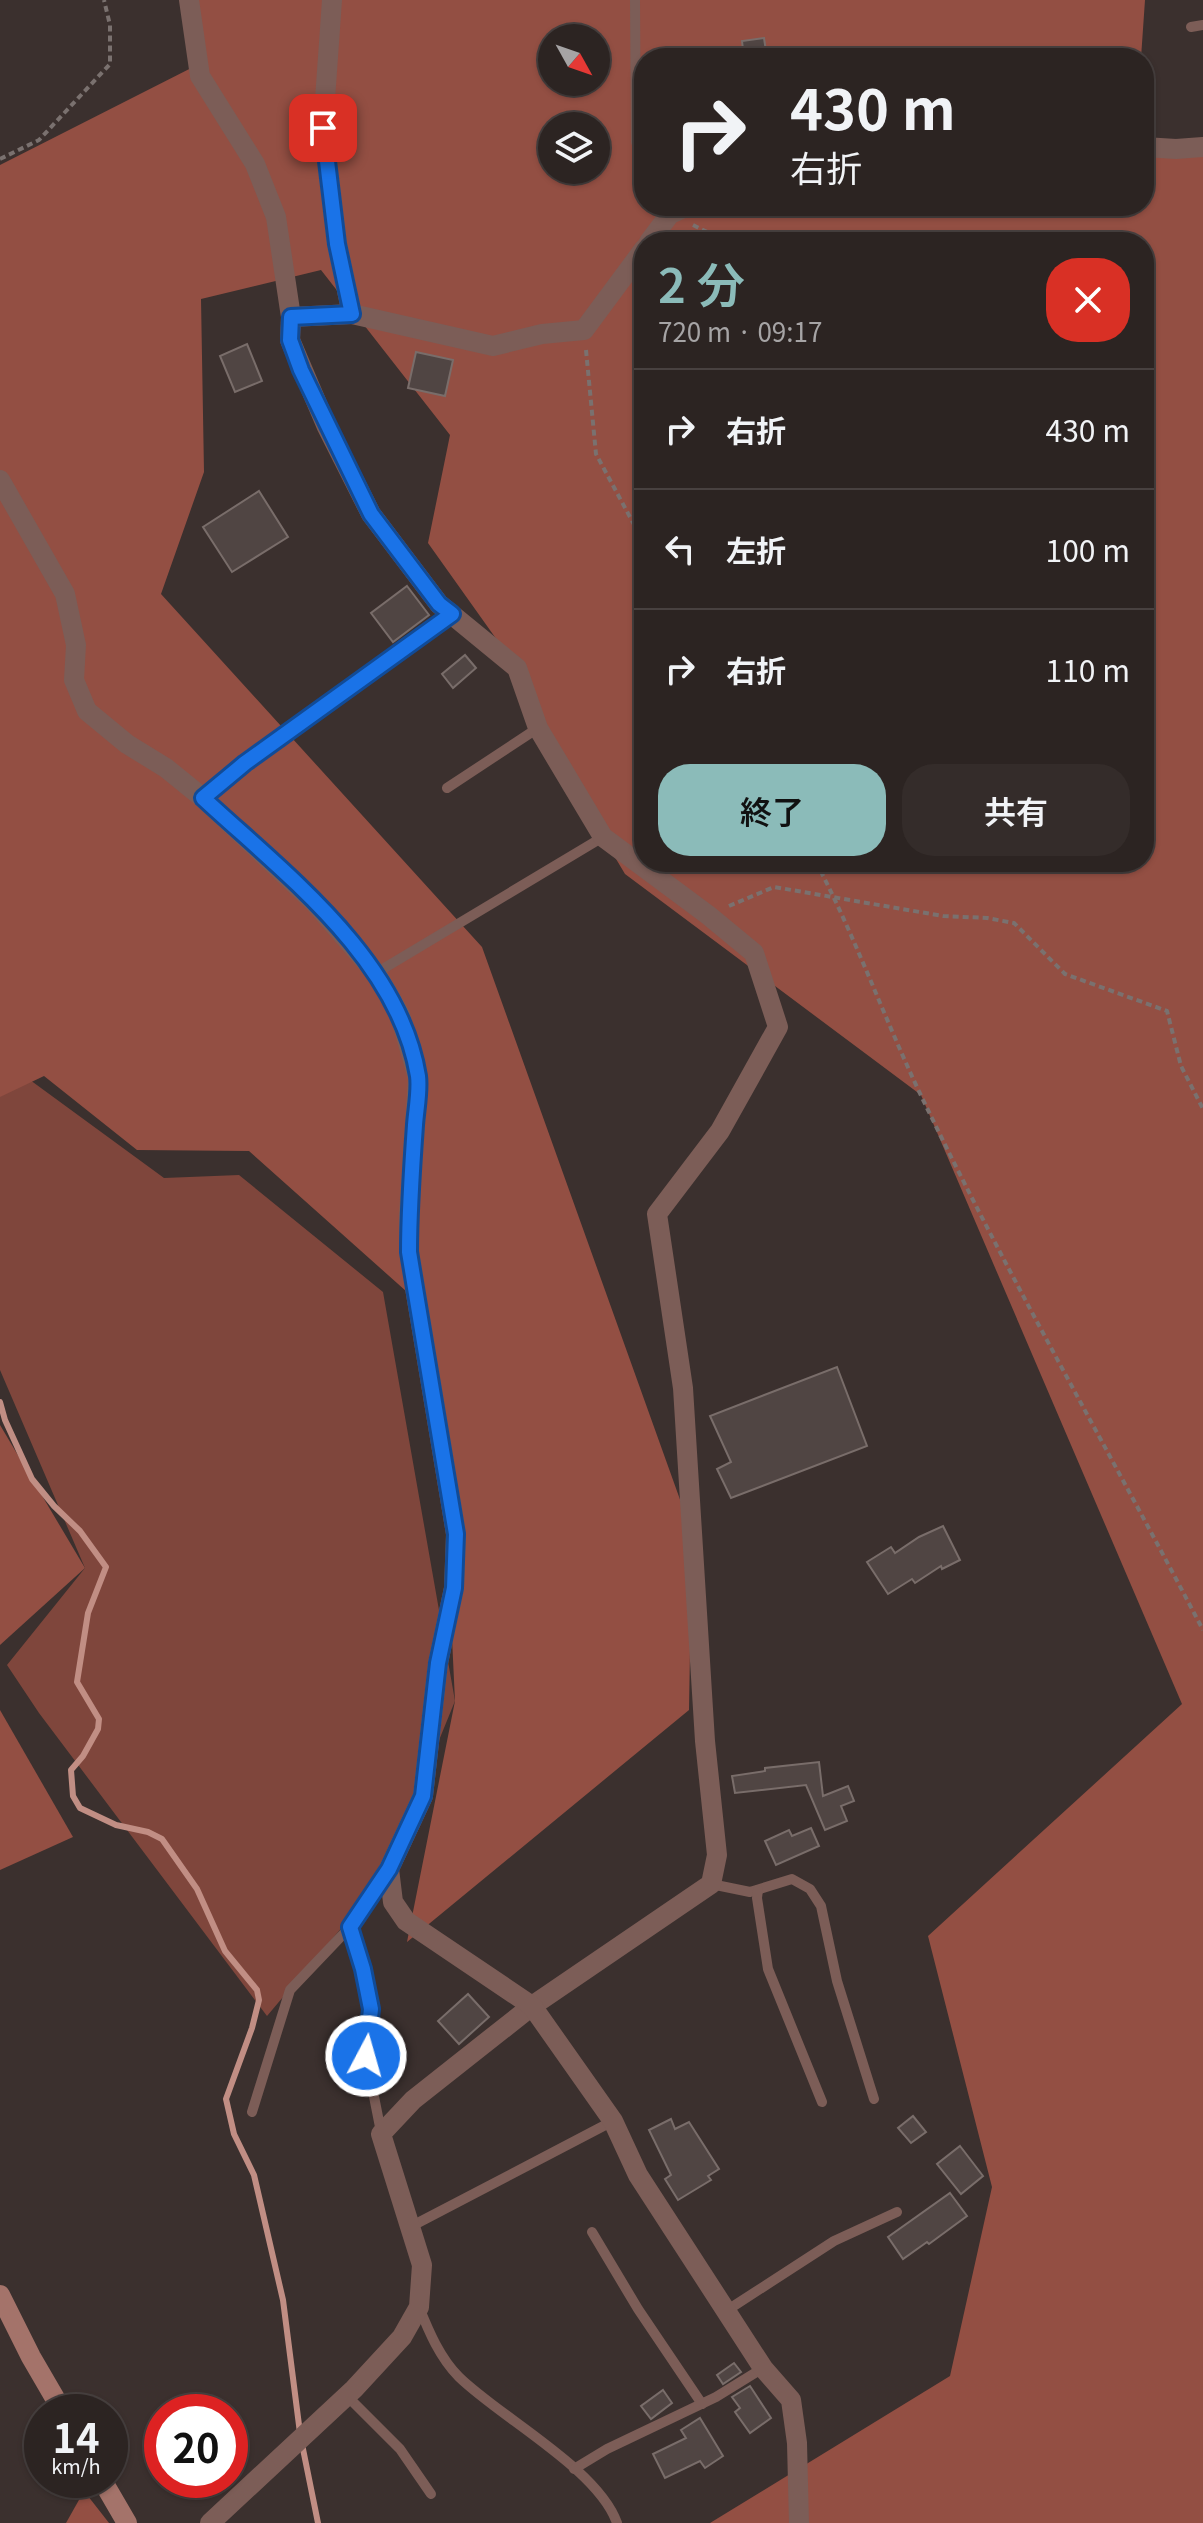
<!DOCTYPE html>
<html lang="ja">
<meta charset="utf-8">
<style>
body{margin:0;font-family:Georgia,"Noto Sans JP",serif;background:#342c2a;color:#f1f3f6;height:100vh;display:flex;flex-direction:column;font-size:30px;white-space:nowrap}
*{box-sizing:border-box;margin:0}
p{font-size:26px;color:#a6a4a5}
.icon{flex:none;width:44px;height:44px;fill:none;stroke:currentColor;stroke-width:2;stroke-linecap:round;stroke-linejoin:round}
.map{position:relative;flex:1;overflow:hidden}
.side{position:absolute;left:634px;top:232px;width:520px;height:640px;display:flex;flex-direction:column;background:#2c2422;border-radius:32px;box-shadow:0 2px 6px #0004,0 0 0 2px #484140}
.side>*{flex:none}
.top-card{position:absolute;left:634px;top:48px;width:520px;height:168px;border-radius:32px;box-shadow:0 2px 6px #0004,0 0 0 2px #484140;background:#2c2422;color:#f1f3f6;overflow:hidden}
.needle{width:52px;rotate:130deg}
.controls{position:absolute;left:538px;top:24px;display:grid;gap:16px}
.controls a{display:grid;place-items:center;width:72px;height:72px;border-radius:50%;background:#2c2422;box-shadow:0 2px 6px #0004,0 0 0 2px #484140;font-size:40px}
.speed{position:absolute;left:24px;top:2394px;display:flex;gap:16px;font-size:40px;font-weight:700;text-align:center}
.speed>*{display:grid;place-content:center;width:104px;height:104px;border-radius:50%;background:#2c2422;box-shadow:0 2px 6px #0004,0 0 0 2px #484140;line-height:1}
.speed small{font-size:20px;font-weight:400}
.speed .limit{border:12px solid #d22;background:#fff;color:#111}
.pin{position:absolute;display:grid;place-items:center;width:68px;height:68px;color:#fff;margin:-34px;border-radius:16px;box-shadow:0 4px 12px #0006}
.me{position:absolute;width:88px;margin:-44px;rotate:6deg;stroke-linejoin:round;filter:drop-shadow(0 0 6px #0008)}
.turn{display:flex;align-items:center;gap:28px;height:168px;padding:0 24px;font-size:36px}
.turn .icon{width:104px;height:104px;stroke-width:2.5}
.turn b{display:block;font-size:56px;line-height:68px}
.round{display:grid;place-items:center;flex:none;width:84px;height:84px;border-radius:32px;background:#342c2a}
.headline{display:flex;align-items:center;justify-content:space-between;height:136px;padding:0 24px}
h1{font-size:48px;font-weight:600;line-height:60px;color:#8bbbb9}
.button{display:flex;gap:16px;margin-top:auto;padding:16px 24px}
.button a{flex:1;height:92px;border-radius:32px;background:#8bbbb9;color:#111;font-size:32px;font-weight:600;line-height:92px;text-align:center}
.button a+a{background:#342c2a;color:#f1f3f6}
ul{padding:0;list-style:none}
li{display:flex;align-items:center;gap:24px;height:120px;padding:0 24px;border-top:2px solid #484140}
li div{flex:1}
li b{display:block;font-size:30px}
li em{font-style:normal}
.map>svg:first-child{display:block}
.green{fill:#7f463c}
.forest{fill:#934f43;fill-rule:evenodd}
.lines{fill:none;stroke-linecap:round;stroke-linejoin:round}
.stream{stroke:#c18e84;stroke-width:6}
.building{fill:#504543;stroke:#796d6a;stroke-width:2}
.path{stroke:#7a716f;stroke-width:4;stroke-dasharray:6 4;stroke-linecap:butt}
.lane{stroke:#7c5d57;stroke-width:10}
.street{stroke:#7c5d57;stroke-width:20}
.secondary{stroke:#a4736a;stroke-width:20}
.route-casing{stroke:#114b97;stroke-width:20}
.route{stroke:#1a73e8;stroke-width:14}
</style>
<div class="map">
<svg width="1203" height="2523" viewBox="0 0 1203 2523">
<rect width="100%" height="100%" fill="#3b302e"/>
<path class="green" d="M15 1069 164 1178 239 1175 383 1292 455 1701 382 1880 267 2016 39 1713 7 1665 85 1568 0 1370V1087Z"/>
<g class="forest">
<path d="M198 0H1145L1141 58H644V206H1144V153L1203 152V2523H710L950 2376 992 2187 928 1936 1182 1704 921 1095 625 874 538 728 517 668 428 543 450 435 321 270 201 299 204 472 161 594 482 947 692 1533 689 1710 407 1942 455 1701 443 1449 416 1300 249 1151 137 1150 44 1076 0 1097V165L207 60ZM552 38H596V82H552ZM552 126H596V170H552ZM644 242H1144V862H644Z"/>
<path d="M0 1425 85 1568 0 1645Z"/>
<path d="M0 1710 73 1837 0 1870Z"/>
<path d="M84 2491 109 2523H66Z"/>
</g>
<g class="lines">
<g class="stream">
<path d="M0 1402 5 1420 32 1479 54 1506 80 1531 106 1567 88 1613 77 1682 99 1719 98 1729 83 1756 71 1770 73 1796 80 1808 116 1825 148 1832 162 1839 197 1889 225 1951 257 1990 259 2000 252 2028 226 2099 234 2134 254 2175 283 2300 300 2433"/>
<path d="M302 2444 318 2523"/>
</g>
</g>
<g class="building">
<path d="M764 38 767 58H744L742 41Z"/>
<path d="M247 344 262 381 235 392 220 356Z"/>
<path d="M416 352 453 360 445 396 408 388Z"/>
<path d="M259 491 288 537 232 572 203 527Z"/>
<path d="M407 586 429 615 393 642 371 613Z"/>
<path d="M465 655 476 668 453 688 442 674Z"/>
<path d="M837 1367 867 1446 731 1498 717 1469 731 1462 710 1416Z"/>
<path d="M943 1526 960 1560 942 1569 941 1566 915 1583 912 1579 888 1594 867 1562 891 1547 895 1553 919 1537Z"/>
<path d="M819 1762 823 1796 848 1786 854 1801 841 1806 847 1821 825 1830 806 1785 735 1793 732 1776 765 1771V1768Z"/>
<path d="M811 1828 819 1846 776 1865 765 1841 789 1830 792 1836Z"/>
<path d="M468 1994 489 2017 459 2044 438 2021Z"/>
<path d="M913 2116 926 2132 911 2143 898 2128Z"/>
<path d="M671 2119 675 2129 689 2122 719 2169 708 2176 711 2180 678 2200 665 2179 671 2175 649 2130Z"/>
<path d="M960 2146 983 2176 961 2194 937 2164Z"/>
<path d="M950 2193 967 2216 929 2244 927 2242 903 2259 888 2237Z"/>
<path d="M734 2363 741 2372 723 2384 717 2375Z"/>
<path d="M750 2386 771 2418 750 2433 735 2412 740 2408 732 2397Z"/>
<path d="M663 2390 672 2403 651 2419 641 2406Z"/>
<path d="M700 2418 723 2456 705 2468 700 2461 665 2478 653 2454 686 2438 681 2430Z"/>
</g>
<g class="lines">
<g class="path">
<path d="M0 159 39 140 110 64V25L104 0"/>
<path d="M693 225 711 234 762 236 766 242"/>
<path d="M586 350 596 454 644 543"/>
<path d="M816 862C858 942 888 1029 928 1110 1014 1287 1112 1456 1203 1630"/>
<path d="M729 906 774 887 943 916 987 918 1014 923 1065 974 1167 1011 1181 1066 1203 1109"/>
</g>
<g class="lane">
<path d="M635 0 636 142 644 159"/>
<path d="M1191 27 1203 25"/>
<path d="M826 58 838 56"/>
<path d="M447 788 538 728"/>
<path d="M203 798 245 763 452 614"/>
<path d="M376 973 603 837"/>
<path d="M711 1884 750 1892 792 1879 810 1889 821 1906 837 1981 874 2099"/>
<path d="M758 1890 757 1898 768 1969 822 2102"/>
<path d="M252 2112 290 1990 350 1927"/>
<path d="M381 2132 366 2056 371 2009 363 1969 350 1927 387 1873"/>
<path d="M410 2227 613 2121"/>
<path d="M592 2232 638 2309 702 2404"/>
<path d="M419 2307C429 2332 440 2358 459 2377 501 2418 598 2469 617 2523"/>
<path d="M726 2311 834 2241 897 2212"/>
<path d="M347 2396 400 2449 431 2494"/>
<path d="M574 2469 607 2449 716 2397 763 2368"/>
</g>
<g class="street">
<path d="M189 0 200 76 255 164 276 217 291 317 290 340 327 427 371 514 439 604 517 668 538 728 603 837 708 915 754 953 778 1027 720 1131 657 1214 683 1388 705 1741 717 1855 711 1884 532 2006 413 2100 381 2134 422 2265 419 2307 402 2337 354 2389 210 2523"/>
<path d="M332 0 323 128 337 244 352 314 493 346 542 334 584 330 644 249"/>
<path d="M1144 147 1176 149 1203 147"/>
<path d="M649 242 670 214 688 206"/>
<path d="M291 317 352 314"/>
<path d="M0 480 65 594 76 645 74 680 87 711 127 744 166 768 203 798 314 902 376 973 400 1015 418 1078 409 1215V1252L456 1534 454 1588 438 1663 423 1796 389 1869 393 1902 406 1921 532 2006 613 2121 638 2175 763 2368 791 2400 797 2443 799 2523"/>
</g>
<g class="secondary">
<path d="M0 2295 31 2357 63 2412"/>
<path d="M102 2480 127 2523"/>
</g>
</g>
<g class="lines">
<g class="route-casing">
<path id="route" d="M323 128 337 244 352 314 291 317 290 340 301 370 371 514 439 604 452 614 245 763 203 798C285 874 399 959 418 1076 420 1091 416 1110 415 1125 412 1167 409 1209 409 1252L456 1534 454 1588 438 1663 423 1796 389 1869 350 1927 363 1969 371 2009 366 2056"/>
</g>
<use href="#route" class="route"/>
</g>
</svg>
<div class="controls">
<a><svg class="needle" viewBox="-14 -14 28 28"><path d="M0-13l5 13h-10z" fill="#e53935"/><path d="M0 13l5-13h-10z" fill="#a6a4a5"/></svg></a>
<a><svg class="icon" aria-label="layers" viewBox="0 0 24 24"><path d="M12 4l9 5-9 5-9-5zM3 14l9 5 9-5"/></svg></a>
</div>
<div class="speed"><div>14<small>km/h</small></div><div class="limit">20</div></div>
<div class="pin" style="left:323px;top:128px;background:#d93025"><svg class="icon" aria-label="arrive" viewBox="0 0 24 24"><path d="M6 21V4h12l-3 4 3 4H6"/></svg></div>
<svg class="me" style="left:366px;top:2056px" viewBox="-20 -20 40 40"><circle r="17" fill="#1a73e8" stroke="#fff" stroke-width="3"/><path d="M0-11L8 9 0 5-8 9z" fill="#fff"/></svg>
<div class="top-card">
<div class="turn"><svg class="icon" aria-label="right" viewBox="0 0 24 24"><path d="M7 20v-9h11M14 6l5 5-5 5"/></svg><div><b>430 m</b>右折</div></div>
</div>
<section class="side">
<div class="headline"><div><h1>2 分</h1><p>720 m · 09:17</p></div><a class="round" style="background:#d93025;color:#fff"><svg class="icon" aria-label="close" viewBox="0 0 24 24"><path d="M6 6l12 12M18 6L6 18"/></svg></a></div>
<ul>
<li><svg class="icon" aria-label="right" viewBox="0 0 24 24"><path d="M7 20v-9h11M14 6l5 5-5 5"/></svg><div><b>右折</b></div><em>430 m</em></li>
<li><svg class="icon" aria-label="left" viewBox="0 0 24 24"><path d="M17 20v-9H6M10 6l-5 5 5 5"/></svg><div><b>左折</b></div><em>100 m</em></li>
<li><svg class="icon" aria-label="right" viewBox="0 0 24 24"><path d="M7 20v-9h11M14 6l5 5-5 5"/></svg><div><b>右折</b></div><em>110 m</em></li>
</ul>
<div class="button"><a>終了</a><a>共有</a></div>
</section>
</div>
